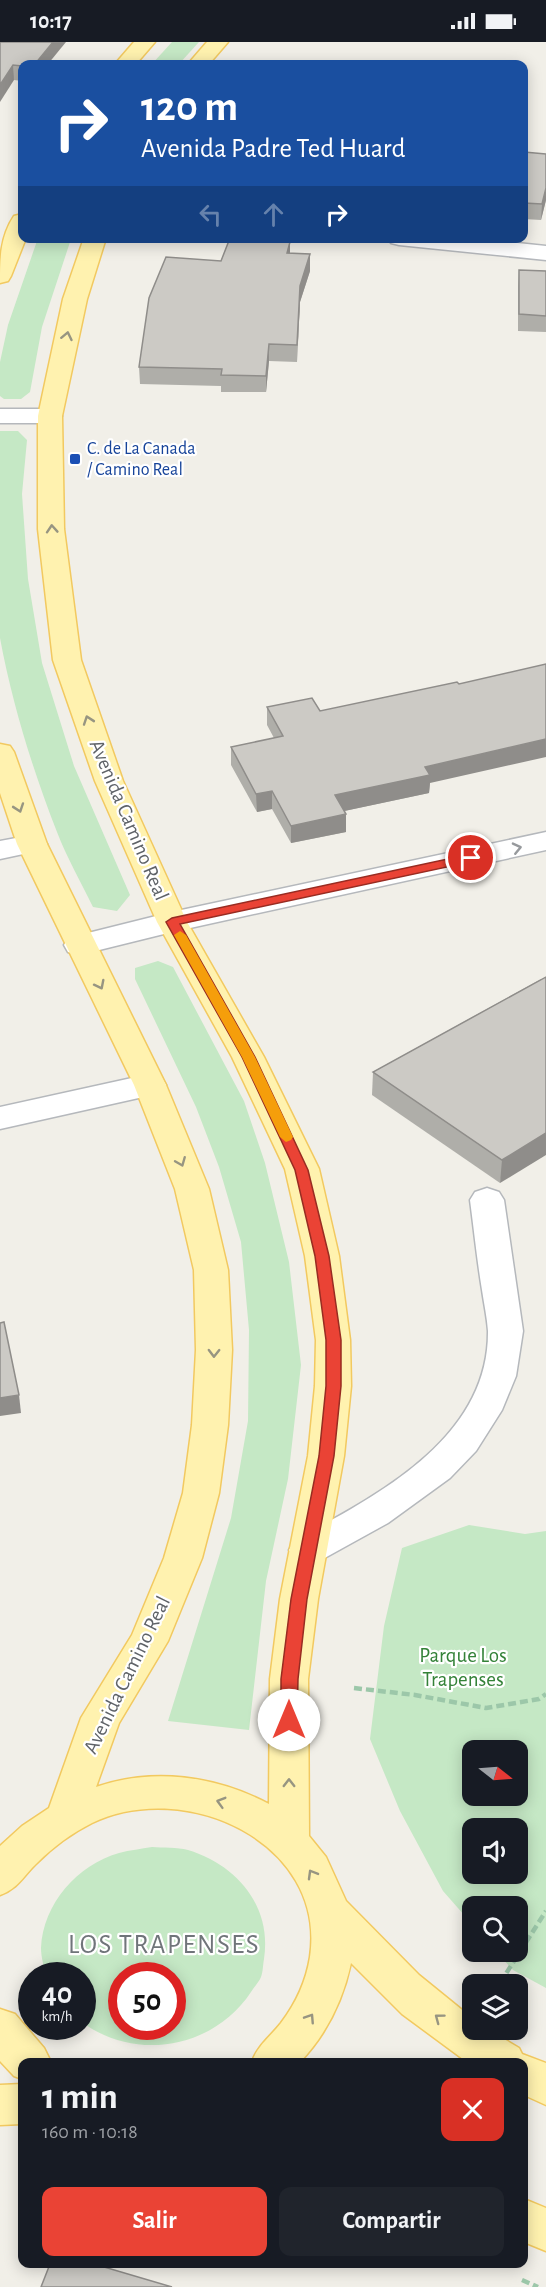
<!DOCTYPE html>
<html lang="es">
<meta charset="utf-8">
<style>
body{margin:0;font-family:"Alegreya Sans",sans-serif;background:#20242c;color:#f1f3f6;height:100vh;display:flex;flex-direction:column;font-size:22px;white-space:nowrap}
*{box-sizing:border-box;margin:0}
p{font-size:20px;color:#9ea1a6}
.icon{flex:none;width:33px;height:33px;fill:none;stroke:currentColor;stroke-width:2;stroke-linecap:round;stroke-linejoin:round}
.map{position:relative;flex:1;overflow:hidden}
.panel{position:absolute;left:18px;top:2016px;width:510px;height:210px;display:flex;flex-direction:column;background:#171b24;border-radius:12px;box-shadow:0 3px 15px #0003}
.panel>*{flex:none}
.top-card{position:absolute;left:18px;top:18px;width:510px;height:183px;border-radius:12px;box-shadow:0 3px 15px #0003;background:#1a4fa0;color:#fff;overflow:hidden}
.needle{width:39px;rotate:107deg}
.controls{position:absolute;left:462px;top:1698px;display:grid;gap:12px}
.controls a{display:grid;place-items:center;width:66px;height:66px;border-radius:12px;background:#171b24;box-shadow:0 3px 15px #0003;font-size:30px}
.speed{position:absolute;left:18px;top:1920px;display:flex;gap:12px;font-size:30px;font-weight:700;text-align:center}
.speed>*{display:grid;place-content:center;width:78px;height:78px;border-radius:50%;background:#171b24;box-shadow:0 3px 15px #0003;line-height:1}
.speed small{font-size:15px;font-weight:400}
.speed .limit{border:9px solid #d22;background:#fff;color:#111}
.pin{position:absolute;display:grid;place-items:center;width:51px;height:51px;color:#fff;margin:-26px;border:3px solid #fff;border-radius:50%;box-shadow:0 2px 6px #0007}
.me{position:absolute;width:66px;margin:-33px;rotate:0deg;stroke-linejoin:round;filter:drop-shadow(0 0 4px #0008)}
.turn{display:flex;align-items:center;gap:21px;height:126px;padding:0 24px;font-size:27px}
.turn .icon{width:78px;height:78px;stroke-width:2.5}
.turn b{display:block;font-size:42px;line-height:51px}
.lanes{display:flex;align-items:center;height:57px;padding:0 24px;background:#0003;justify-content:center;gap:30px;direction:ltr}
.lanes .off{opacity:.35}
.round{display:grid;place-items:center;flex:none;width:63px;height:63px;border-radius:12px;background:#20242c}
.head{display:flex;align-items:center;justify-content:space-between;height:102px;padding:0 24px}
h1{font-size:36px;font-weight:700;line-height:45px}
.cta{display:flex;gap:12px;margin-top:auto;padding:12px 24px}
.cta a{flex:1;height:69px;border-radius:12px;background:#ea4335;color:#fff;font-size:24px;font-weight:700;line-height:69px;text-align:center}
.cta a+a{background:#20242c;color:#f1f3f6}
.status{display:flex;justify-content:space-between;align-items:center;height:42px;padding:0 30px;background:#171b24;direction:ltr}
.status svg{height:16px;fill:currentColor}
.map>svg:first-child{display:block}
.green{fill:#c5e8c5;fill-rule:evenodd}
.lines{fill:none;stroke-linecap:round;stroke-linejoin:round}
.minor-casing{stroke:#b5b8bc;stroke-width:3}
.major-casing{stroke:#f2c960;stroke-width:3}
.path{stroke:#9cc7a9;stroke-width:4.5;stroke-dasharray:8 4;stroke-linecap:butt}
.minor{fill:#fff;fill-rule:evenodd}
.major{fill:#fff2af;fill-rule:evenodd}
.wall{fill:#afaea9}
.shaded-wall{fill:#8f8d8a}
.building{fill:#cccac5;stroke:#8f8d8a;stroke-width:1.5}
.oneway{stroke:#979581}
.oneway2{stroke:#979a9d}
.route{fill:#ea4335;stroke:#982c22;stroke-width:1.5}
.slow{fill:#f59e0b}
.transit-dot{fill:#1a4fb4;stroke:#fff;stroke-width:2}
.labels{text-anchor:middle;dominant-baseline:central;stroke-width:4.5;stroke-linejoin:round;paint-order:stroke}
.far-transit-label{font-size:18px;fill:#164399;stroke:#fff;text-anchor:start}
.street-label{font-size:21px;fill:#5f6368;stroke:#fff}
.park-label{font-size:21px;fill:#348238;stroke:#fff}
.near-neighbourhood-label{font-size:27px;letter-spacing:1.5px;fill:#70757a;stroke:#fff}
</style>
<div class="status"><b>10:17</b><svg viewBox="0 0 49 12"><path d="M0 12V9h3v3zM5 12V6h3v6zM10 12V3h3v9zM15 12V0h3v12zM26 1h20v11H26zM47 4h2v5h-2z"/></svg></div>
<div class="map">
<svg width="546" height="2245" viewBox="0 0 546 2245">
<rect width="100%" height="100%" fill="#f1efe8"/>
<g class="green">
<path d="M172 0H199L179 22H152Z"/>
<path d="M38 196 71 197 42 285 30 350 21 357H4L0 354V320L8 283Z"/>
<path d="M0 389H18L27 398 22 452 28 537 42 621 74 724 130 853 117 869 93 865C81 840 67 816 57 790 33 729 12 661 0 596Z"/>
<path d="M158 919 173 925 244 1059 265 1121 289 1220 301 1323 288 1437 266 1539 249 1688 168 1679 231 1476 248 1379 249 1288 241 1200 219 1125 196 1065 135 937V926Z"/>
<path d="M469 1483 525 1492 546 1489V1946L513 1928 496 1910H518V1864H472V1882L443 1849 400 1769 370 1697 384 1584 402 1506ZM518 1708V1754H472V1708ZM518 1786V1832H472V1786Z"/>
<path d="M152 1805C163 1806 177 1805 188 1808 237 1823 272 1864 264 1917 263 1922 263 1930 261 1935 259 1940 254 1945 251 1950 214 2006 137 2020 83 1981L82 1934 46 1933C44 1925 41 1915 41 1906 43 1862 77 1823 119 1811 130 1808 141 1807 152 1805ZM122 1934H172V1984H122Z"/>
</g>
<g class="lines">
<g class="minor-casing">
<g id="minor">
<path d="M388 196H470L546 204V218L399 203 391 201Z"/>
<path d="M0 367H50L59 369 62 374 59 379 50 381H0Z"/>
<path d="M546 790V808L172 890 79 913 68 910 64 903 68 896 172 870Z"/>
<path d="M32 793 42 796 47 802 42 808 0 817V799Z"/>
<path d="M150 1032 161 1035 166 1043 161 1051 0 1087V1065Z"/>
<path d="M487 1146 499 1150 504 1158 523 1289 516 1334 502 1368 476 1409 450 1436 388 1481 321 1518 308 1523 295 1518 289 1508 295 1498C376 1454 489 1397 488 1289 487 1275 484 1262 482 1248 477 1218 474 1188 470 1158L475 1150Z"/>
</g>
</g>
<g class="major-casing">
<g id="major">
<path d="M134 0H155L136 22H115Z"/>
<path d="M207 0H228L209 22H188Z"/>
<path d="M22 172V196H26L11 234 8 239 0 241C0 217 0 195 14 174Z"/>
<path d="M84 196H106L87 257 62 374 64 487 81 618 123 739 187 880 264 1015 319 1127 339 1214 350 1298 351 1344 344 1414 318 1557 308 1637 309 1794 326 1815 346 1859 419 1933 472 1976V1988H489L519 2006 522 2012 546 2021V2063L524 2053V2020H467L402 1972 351 1921C343 1958 326 1993 300 2020H252C257 2004 270 1995 281 1981 296 1961 306 1940 310 1915 327 1800 185 1736 92 1781 72 1791 53 1805 37 1821 23 1834 19 1846 0 1853V1804L22 1784 49 1766 81 1676 132 1593 164 1516 183 1451 192 1383 196 1308 194 1228 175 1147 134 1043 17 802 0 751V702L10 704 14 710 47 802 166 1043 209 1147 228 1228 232 1308 228 1383 219 1451 202 1516 168 1599 119 1681 96 1745C154 1725 216 1734 269 1762L270 1637 280 1557 308 1414 315 1344 316 1298 305 1214 285 1127 232 1015 157 880 95 739 53 618 38 487V374L63 257Z"/>
<path d="M0 1967 15 1972 44 2006 51 2020H22V2037L14 2034 0 2019Z"/>
<path d="M22 2042V2082L0 2083V2043Z"/>
<path d="M524 2157 546 2166V2209L524 2200Z"/>
</g>
</g>
<g class="path">
<path d="M354 1646 415 1653 486 1666 539 1657 546 1652"/>
<path d="M500 1941 546 1869"/>
<path d="M522 2238 538 2245"/>
</g>
<use href="#minor" class="minor"/>
<use href="#major" class="major"/>
</g>
<g class="wall">
<path d="M0 0 22 22V39L14 38Z"/>
<path d="M524 110 546 112V158L541 178 524 177Z"/>
<path d="M230 196H282L281 199 290 211 310 229 300 260 297 320 269 319 266 350H221V344L140 342 139 325 221 219Z"/>
<path d="M519 228 546 229V290L518 289V244Z"/>
<path d="M267 665 320 669 430 741 429 751 344 769 346 790 291 801 272 767 257 770 231 723V705L274 696 267 683Z"/>
<path d="M541 937 500 1141 372 1053 373 1030Z"/>
</g>
<g class="shaded-wall">
<path d="M53 0H66L48 22H35Z"/>
<path d="M13 23 14 38 0 60V43Z"/>
<path d="M546 146V158L541 178 542 162Z"/>
<path d="M272 196H282L271 214V198Z"/>
<path d="M290 200V216L287 211Z"/>
<path d="M310 212V229L300 260 297 320 300 244Z"/>
<path d="M269 302V319L266 350V334Z"/>
<path d="M546 697V715L430 741 429 751 335 771V753L425 725Z"/>
<path d="M272 749V767L257 770 256 752Z"/>
<path d="M346 772V790L291 801V784Z"/>
<path d="M546 1091V1113L500 1141 502 1118Z"/>
<path d="M19 1353 21 1371 0 1374V1356Z"/>
</g>
<g class="building">
<path d="M0 0H53L35 22H22V24L13 23 0 43Z"/>
<path d="M524 110 546 112V146L542 162 524 161Z"/>
<path d="M230 196H272L271 198 290 200 287 211 310 212 300 244 297 303 269 302 266 334 221 333 222 327 139 325 149 256 166 215 221 219Z"/>
<path d="M519 228 546 229V274L519 272Z"/>
<path d="M546 622V697L425 725 430 733 335 753 346 772 291 784 272 749 256 752 231 705 283 694 267 665 312 656 320 669 457 640 459 642Z"/>
<path d="M546 935V1091L502 1118 373 1030Z"/>
<path d="M4 1280 19 1353 0 1356V1281Z"/>
<path d="M50 2222H94L172 2245H41Z"/>
</g>
<defs><path id="oneway-chevron" d="M-2-3.5L2.5 0L-2 3.5" fill="none" stroke-width="1.6" stroke-linecap="round" stroke-linejoin="round" transform="scale(1.5)"/></defs>
<g class="oneway">
<use href="#oneway-chevron" transform="translate(67 294) rotate(-78)"/>
<use href="#oneway-chevron" transform="translate(52 487) rotate(-94)"/>
<use href="#oneway-chevron" transform="translate(88 678) rotate(-109)"/>
<use href="#oneway-chevron" transform="translate(19 766) rotate(71)"/>
<use href="#oneway-chevron" transform="translate(100 943) rotate(63)"/>
<use href="#oneway-chevron" transform="translate(181 1120) rotate(68)"/>
<use href="#oneway-chevron" transform="translate(214 1311) rotate(91)"/>
<use href="#oneway-chevron" transform="translate(289 1741) rotate(-90)"/>
<use href="#oneway-chevron" transform="translate(221 1760) rotate(-164)"/>
<use href="#oneway-chevron" transform="translate(312 1832) rotate(-120)"/>
<use href="#oneway-chevron" transform="translate(310 1976) rotate(-57)"/>
<use href="#oneway-chevron" transform="translate(439 1976) rotate(-143)"/>
</g>
<use class="oneway2" href="#oneway-chevron" transform="translate(517 806) rotate(-13)"/>
<path class="route" d="M471 812 475 813V819L180 882 255 1015 308 1128 329 1214 341 1298V1344L334 1414 307 1557 298 1637 297 1678 295 1683 289 1685 284 1683 281 1678V1637L291 1557 319 1414 326 1344V1298L315 1214 295 1128 242 1015 166 880 172 876Z"/>
<path class="slow" d="M180 889 186 893 255 1015 293 1095 291 1098 286 1100 280 1095 242 1015 174 893Z"/>
<rect class="transit-dot" x="69" y="411" width="12" height="12" rx="3"/>
<g class="labels">
<g class="far-transit-label">
<text x="87" y="407">C. de La Canada<tspan x="87" dy="21">/ Camino Real</tspan></text>
</g>
<g class="street-label">
<text transform="translate(129 778) rotate(67)">Avenida Camino Real</text>
<text transform="translate(127 1633) rotate(-64)">Avenida Camino Real</text>
</g>
<g class="park-label">
<text x="463" y="1613">Parque Los<tspan x="463" dy="24">Trapenses</tspan></text>
</g>
<g class="near-neighbourhood-label">
<text x="164" y="1902">LOS TRAPENSES</text>
</g>
</g>
</svg>
<div class="controls">
<a><svg class="needle" viewBox="-14 -14 28 28"><path d="M0-13l5 13h-10z" fill="#e53935"/><path d="M0 13l5-13h-10z" fill="#9ea1a6"/></svg></a>
<a><svg class="icon" aria-label="sound" viewBox="0 0 24 24"><path d="M4 9h4l5-4v14l-5-4H4zM17 9q2 3 0 6"/></svg></a>
<a><svg class="icon" aria-label="search" viewBox="0 0 24 24"><circle cx="10" cy="10" r="6"/><path d="M15 15l6 6"/></svg></a>
<a><svg class="icon" aria-label="layers" viewBox="0 0 24 24"><path d="M12 4l9 5-9 5-9-5zM3 14l9 5 9-5"/></svg></a>
</div>
<div class="speed"><div>40<small>km/h</small></div><div class="limit">50</div></div>
<div class="pin" style="left:471px;top:816px;background:#d93025"><svg class="icon" aria-label="arrive" viewBox="0 0 24 24"><path d="M6 21V4h12l-3 4 3 4H6"/></svg></div>
<svg class="me" style="left:289px;top:1678px" viewBox="-20 -20 40 40"><circle r="19" fill="#fff"/><path d="M0-13L10 11 0 6-10 11z" fill="#ea4335"/></svg>
<div class="top-card">
<div class="turn"><svg class="icon" aria-label="right" viewBox="0 0 24 24"><path d="M7 20v-9h11M14 6l5 5-5 5"/></svg><div><b>120 m</b>Avenida Padre Ted Huard</div></div>
<div class="lanes"><svg class="icon off" aria-label="left" viewBox="0 0 24 24"><path d="M17 20v-9H6M10 6l-5 5 5 5"/></svg><svg class="icon off" aria-label="ahead" viewBox="0 0 24 24"><path d="M12 20V5M6 11l6-6 6 6"/></svg><svg class="icon" aria-label="right" viewBox="0 0 24 24"><path d="M7 20v-9h11M14 6l5 5-5 5"/></svg></div>
</div>
<section class="panel">
<div class="head"><div><h1>1 min</h1><p>160 m · 10:18</p></div><a class="round" style="background:#d93025;color:#fff"><svg class="icon" aria-label="close" viewBox="0 0 24 24"><path d="M6 6l12 12M18 6L6 18"/></svg></a></div>
<div class="cta"><a>Salir</a><a>Compartir</a></div>
</section>
</div>
